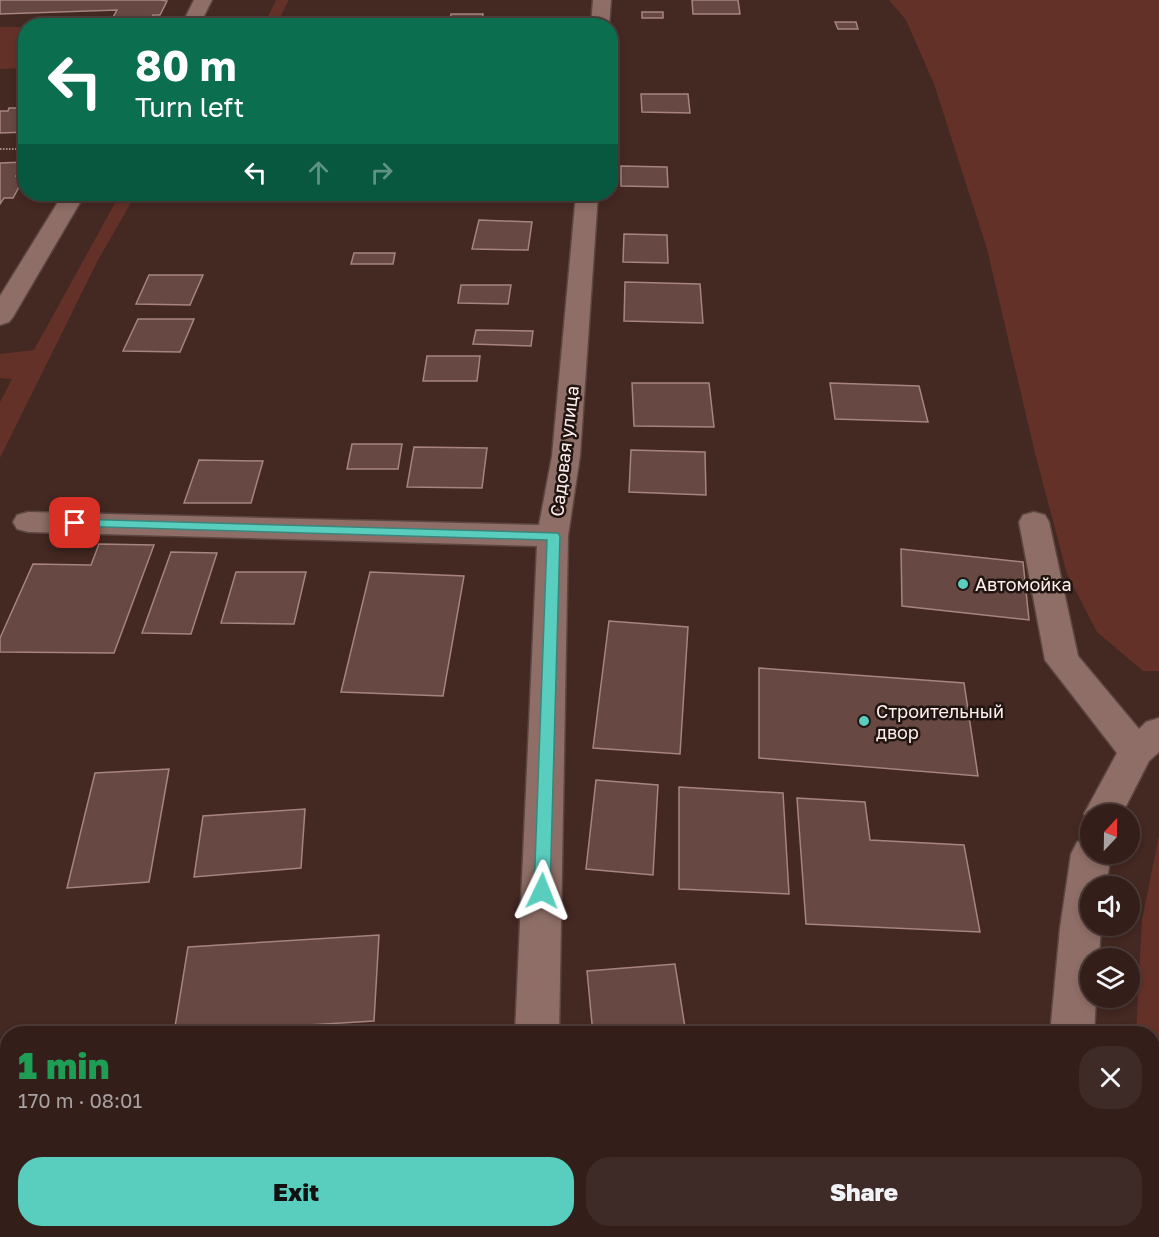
<!DOCTYPE html>
<meta charset="utf-8">
<style>
body{margin:0;font-family:"Golos Text",sans-serif;background:#3e2b27;color:#f1f3f6;height:100vh;display:flex;flex-direction:column;font-size:22px;white-space:nowrap}
*{box-sizing:border-box;margin:0}
p{font-size:20px;color:#a9a2a2}
.icon{flex:none;width:33px;height:33px;fill:none;stroke:currentColor;stroke-width:2;stroke-linecap:round;stroke-linejoin:round}
.map{position:relative;flex:1;overflow:hidden}
.drawer{position:absolute;left:0px;top:1026px;width:1160px;height:212px;display:flex;flex-direction:column;background:#331e1a;border-radius:24px 24px 0 0;box-shadow:0 3px 9px #0003,0 0 0 2px #4e3c39}
.drawer>*{flex:none}
.top-card{position:absolute;left:18px;top:18px;width:600px;height:183px;border-radius:24px;box-shadow:0 3px 9px #0003,0 0 0 2px #4e3c39;background:#0b6e4f;color:#fff;overflow:hidden}
.needle{width:39px;rotate:22deg}
.controls{position:absolute;left:1080px;top:804px;display:grid;gap:12px}
.controls a{display:grid;place-items:center;width:60px;height:60px;border-radius:50%;background:#331e1a;box-shadow:0 3px 9px #0003,0 0 0 2px #4e3c39;font-size:30px}
.pin{position:absolute;display:grid;place-items:center;width:51px;height:51px;color:#fff;margin:-26px;border-radius:12px;box-shadow:0 3px 9px #0006}
.me{position:absolute;width:66px;margin:-33px;rotate:2deg;stroke-linejoin:round;filter:drop-shadow(0 0 4px #0008)}
.turn{display:flex;align-items:center;gap:21px;height:126px;padding:0 18px;font-size:27px}
.turn .icon{width:78px;height:78px;stroke-width:2.5}
.turn b{display:block;font-size:42px;line-height:51px}
.lanes{display:flex;align-items:center;height:57px;padding:0 18px;background:#0003;justify-content:center;gap:30px;direction:ltr}
.lanes .off{opacity:.35}
.round{display:grid;place-items:center;flex:none;width:63px;height:63px;border-radius:24px;background:#3e2b27}
.overview{display:flex;align-items:center;justify-content:space-between;height:102px;padding:0 18px}
h1{font-size:36px;font-weight:800;line-height:45px;color:#1e9e55}
.action{display:flex;gap:12px;margin-top:auto;padding:12px 18px}
.action a{flex:1;height:69px;border-radius:24px;background:#59cebe;color:#111;font-size:24px;font-weight:800;line-height:69px;text-align:center}
.action a+a{background:#3e2b27;color:#f1f3f6}
.map>svg:first-child{display:block}
.green{fill:#633127}
.building{fill:#674842;stroke:#a7857e;stroke-width:1.5}
.lines{fill:none;stroke-linecap:round;stroke-linejoin:round}
.minor-casing{stroke:#5c4641;stroke-width:3}
.path{stroke:#a48e89;stroke-width:2;stroke-dasharray:1.5 1.5;stroke-linecap:butt}
.minor{fill:#8e6e66;fill-rule:evenodd}
.route{fill:#59cebe;stroke:#3a867c;stroke-width:1.5}
.poi-dot{fill:#59cebe;stroke:#211512;stroke-width:2}
.labels{text-anchor:middle;dominant-baseline:central;stroke-width:5;stroke-linejoin:round;paint-order:stroke}
.street-label{font-size:18px;fill:#ffefec;stroke:#211512}
.poi-label{font-size:18px;fill:#ffefec;stroke:#211512;text-anchor:start}
</style>
<div class="map">
<svg width="1159" height="1237" viewBox="0 0 1159 1237">
<rect width="100%" height="100%" fill="#442822"/>
<g class="green">
<path d="M276 0H289L276 25H264Z"/>
<path d="M889 0H1159V671H1143L1097 632 1067 574 1035 453 987 249 934 84 906 20Z"/>
<path d="M0 27H25V68L0 69Z"/>
<path d="M120 194H136L98 260 0 458V402L12 379 0 378V354L34 350Z"/>
<path d="M1159 835V1199L1152 1187V1034L1136 1033 1142 920Z"/>
</g>
<g class="building">
<path d="M0 0H160L167 1 160 15H153L147 26H108L117 10 0 14Z"/>
<path d="M692 0H738L740 14H693Z"/>
<rect x="642" y="12" width="21" height="6"/>
<path d="M451 14H483L481 26H438L440 19H450Z"/>
<path d="M835 22H856L858 29H838Z"/>
<path d="M641 94H688L690 113 642 112Z"/>
<path d="M9 108H26V132L0 133V111H8Z"/>
<path d="M24 162 16 176H25L13 198H4L0 204V163Z"/>
<path d="M621 166 667 167 668 187 621 186Z"/>
<path d="M467 194H517V201H466Z"/>
<path d="M479 220 532 222 528 250 472 249Z"/>
<path d="M624 234 667 235 668 263 623 262Z"/>
<path d="M354 253H395L393 264H351Z"/>
<path d="M149 275H203L190 305 136 304Z"/>
<path d="M625 282 700 284 703 323 624 321Z"/>
<path d="M461 285H511L508 304 458 303Z"/>
<path d="M138 319H194L180 352 123 351Z"/>
<path d="M476 330 533 331 531 346 473 344Z"/>
<path d="M427 356H480L477 381H423Z"/>
<path d="M632 383H709L714 427 634 426Z"/>
<path d="M830 383 919 386 928 422 835 419Z"/>
<path d="M352 444H402L398 469H347Z"/>
<path d="M414 447 487 448 482 488 407 487Z"/>
<path d="M631 450 705 452 706 495 629 492Z"/>
<path d="M199 460 263 461 251 503H184Z"/>
<path d="M99 544 154 545 114 653 0 652V638L33 564 91 565Z"/>
<path d="M901 549 1023 562 1029 620 902 606Z"/>
<path d="M171 552 217 553 191 634 142 633Z"/>
<path d="M236 572H306L294 624 221 623Z"/>
<path d="M370 572 464 576 443 696 341 692Z"/>
<path d="M609 621 688 627 680 754 593 748Z"/>
<path d="M759 668 964 683 978 776 759 758Z"/>
<path d="M169 769 149 882 67 888 95 773Z"/>
<path d="M596 780 658 785 653 875 586 869Z"/>
<path d="M679 787 783 793 789 894 679 889Z"/>
<path d="M797 798 865 802 870 840 964 845 980 932 806 924Z"/>
<path d="M305 809 301 868 194 877 203 816Z"/>
<path d="M379 935 374 1021 174 1033 188 947Z"/>
<path d="M675 964 686 1034H593L587 971Z"/>
<path d="M627 1230H690V1235L627 1237Z"/>
</g>
<g class="lines">
<g class="minor-casing">
<g id="minor">
<path d="M194 0H212L199 26H181Z"/>
<path d="M593 0H611L609 26H591Z"/>
<path d="M63 194H85L13 317 9 322 0 325V296Z"/>
<path d="M576 194H598L580 456 568 536 559 1034H515L537 546 28 532 17 529 13 522 17 515 28 512 539 525 552 456Z"/>
<path d="M1034 512 1045 515 1049 522 1078 656 1139 729 1146 722 1159 718V752L1149 761 1122 814H1090V825L1084 814 1117 753 1045 660 1019 522 1023 515Z"/>
<path d="M1090 838V854H1111L1106 886H1090V926H1101L1099 958H1090V998H1096L1094 1034H1050L1060 928 1071 854 1077 842Z"/>
<rect x="508" y="1230" width="48" height="7"/>
<rect x="1039" y="1230" width="48" height="7"/>
</g>
</g>
<path class="path" d="M0 149H26"/>
<use href="#minor" class="minor"/>
</g>
<path class="route" d="M75 519 558 533 560 536 550 891 548 896 542 899 536 896 534 891 547 540 71 526 69 523 71 520Z"/>
<g class="poi-dot">
<circle cx="963" cy="584" r="6"/>
<circle cx="864" cy="721" r="6"/>
</g>
<g class="labels">
<g class="street-label">
<text transform="translate(564 451) rotate(-83)">Садовая улица</text>
</g>
<g class="poi-label">
<text x="975" y="584">Автомойка</text>
<text x="876" y="711">Строительный<tspan x="876" dy="21">двор</tspan></text>
</g>
</g>
</svg>
<div class="controls">
<a><svg class="needle" viewBox="-14 -14 28 28"><path d="M0-13l5 13h-10z" fill="#e53935"/><path d="M0 13l5-13h-10z" fill="#a9a2a2"/></svg></a>
<a><svg class="icon" aria-label="sound" viewBox="0 0 24 24"><path d="M4 9h4l5-4v14l-5-4H4zM17 9q2 3 0 6"/></svg></a>
<a><svg class="icon" aria-label="layers" viewBox="0 0 24 24"><path d="M12 4l9 5-9 5-9-5zM3 14l9 5 9-5"/></svg></a>
</div>
<div class="pin" style="left:75px;top:523px;background:#d93025"><svg class="icon" aria-label="arrive" viewBox="0 0 24 24"><path d="M6 21V4h12l-3 4 3 4H6"/></svg></div>
<svg class="me" style="left:542px;top:891px" viewBox="-20 -20 40 40"><path d="M0-17L14 15 0 8-14 15z" fill="#59cebe" stroke="#fff" stroke-width="4"/></svg>
<div class="top-card">
<div class="turn"><svg class="icon" aria-label="left" viewBox="0 0 24 24"><path d="M17 20v-9H6M10 6l-5 5 5 5"/></svg><div><b>80 m</b>Turn left</div></div>
<div class="lanes"><svg class="icon" aria-label="left" viewBox="0 0 24 24"><path d="M17 20v-9H6M10 6l-5 5 5 5"/></svg><svg class="icon off" aria-label="ahead" viewBox="0 0 24 24"><path d="M12 20V5M6 11l6-6 6 6"/></svg><svg class="icon off" aria-label="right" viewBox="0 0 24 24"><path d="M7 20v-9h11M14 6l5 5-5 5"/></svg></div>
</div>
<section class="drawer">
<div class="overview"><div><h1>1 min</h1><p>170 m · 08:01</p></div><a class="round"><svg class="icon" aria-label="close" viewBox="0 0 24 24"><path d="M6 6l12 12M18 6L6 18"/></svg></a></div>
<div class="action"><a>Exit</a><a>Share</a></div>
</section>
</div>
